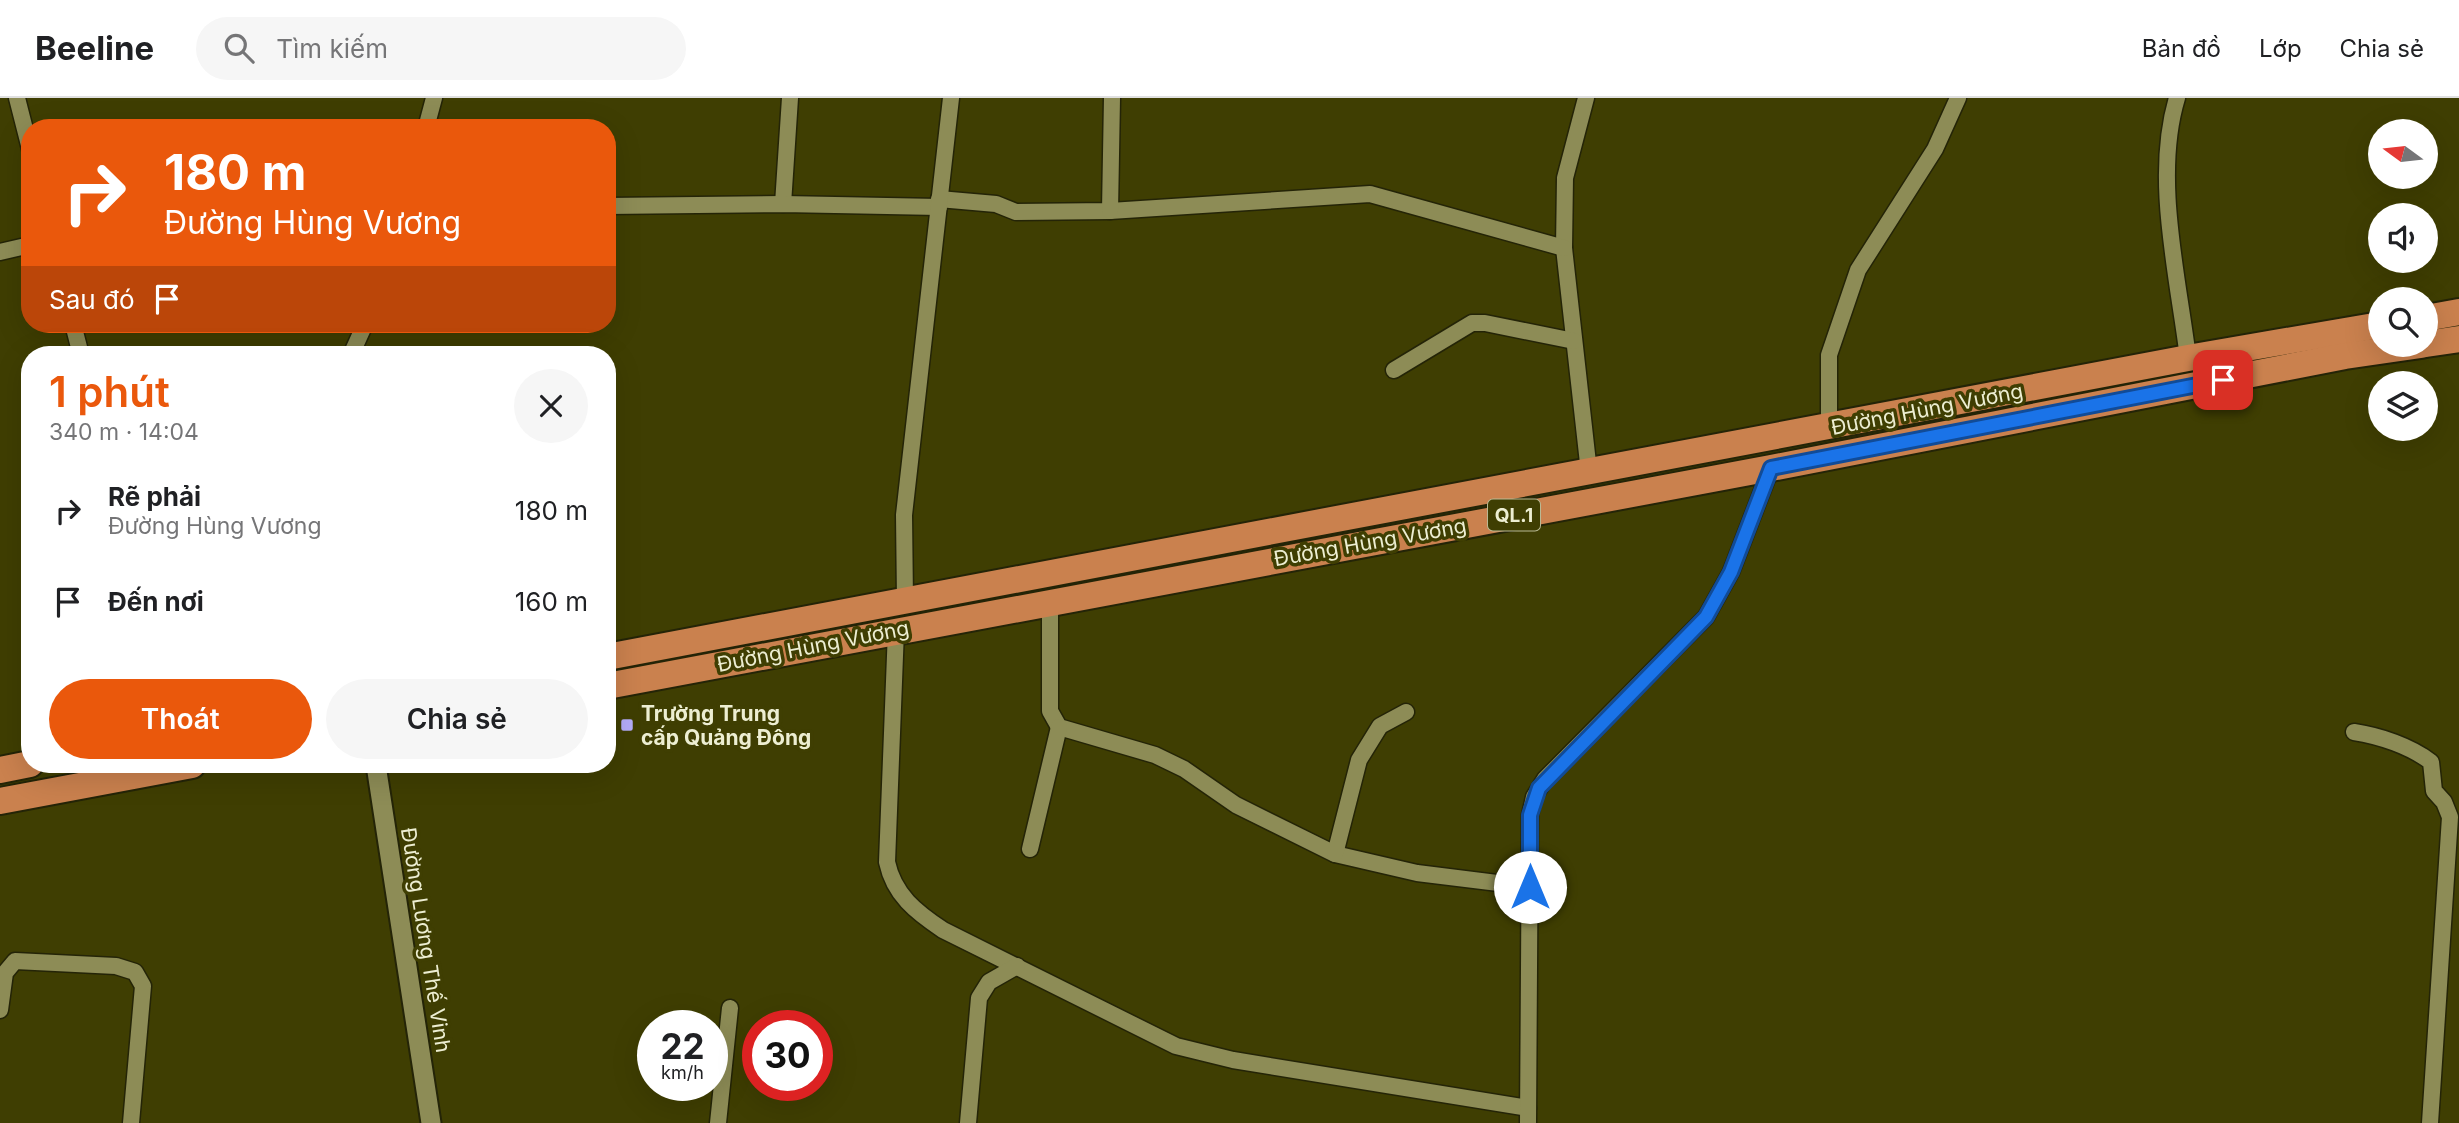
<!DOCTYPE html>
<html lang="vi">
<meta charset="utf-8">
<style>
body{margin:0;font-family:Inter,sans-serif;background:#f6f6f6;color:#202124;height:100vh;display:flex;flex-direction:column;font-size:26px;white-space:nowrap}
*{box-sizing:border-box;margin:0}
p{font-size:23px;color:#757577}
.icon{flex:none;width:38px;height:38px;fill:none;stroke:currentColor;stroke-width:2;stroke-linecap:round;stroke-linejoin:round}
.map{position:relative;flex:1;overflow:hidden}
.panel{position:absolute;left:21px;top:248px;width:595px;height:427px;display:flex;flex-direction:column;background:#fff;border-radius:28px;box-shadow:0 7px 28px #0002}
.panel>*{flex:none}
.guide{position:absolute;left:21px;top:21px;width:595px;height:214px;border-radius:28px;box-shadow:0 7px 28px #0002;background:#ea580c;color:#fff;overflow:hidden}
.needle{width:46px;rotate:285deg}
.fabs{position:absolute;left:2368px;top:21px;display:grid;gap:14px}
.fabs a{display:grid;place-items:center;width:70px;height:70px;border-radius:50%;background:#fff;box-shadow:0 7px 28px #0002;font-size:35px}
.speed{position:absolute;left:637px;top:912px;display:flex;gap:14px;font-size:35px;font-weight:700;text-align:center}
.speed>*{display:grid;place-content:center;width:91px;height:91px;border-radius:50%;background:#fff;box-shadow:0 7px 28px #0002;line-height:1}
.speed small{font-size:18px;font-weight:400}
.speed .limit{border:10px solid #d22;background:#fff;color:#111}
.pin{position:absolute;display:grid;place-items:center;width:60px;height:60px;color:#fff;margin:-30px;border-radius:14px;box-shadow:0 4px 10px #0006}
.me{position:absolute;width:77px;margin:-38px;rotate:0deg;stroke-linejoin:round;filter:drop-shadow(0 0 5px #0008)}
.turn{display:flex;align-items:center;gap:24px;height:147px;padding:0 28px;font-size:32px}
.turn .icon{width:91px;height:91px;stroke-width:2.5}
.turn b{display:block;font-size:49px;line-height:60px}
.then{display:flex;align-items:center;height:66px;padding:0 28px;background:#0003;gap:14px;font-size:26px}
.round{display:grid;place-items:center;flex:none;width:74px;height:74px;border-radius:37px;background:#f6f6f6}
.headline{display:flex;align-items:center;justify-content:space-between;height:119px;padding:0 28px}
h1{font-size:42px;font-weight:600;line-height:52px;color:#ea580c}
.button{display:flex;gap:14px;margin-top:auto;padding:14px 28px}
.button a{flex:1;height:80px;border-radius:42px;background:#ea580c;color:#fff;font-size:28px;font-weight:600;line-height:80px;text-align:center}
.button a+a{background:#f6f6f6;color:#202124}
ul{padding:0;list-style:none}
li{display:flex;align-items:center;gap:21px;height:91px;padding:0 28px}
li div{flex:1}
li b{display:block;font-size:26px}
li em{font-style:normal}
header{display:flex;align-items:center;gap:42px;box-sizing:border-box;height:98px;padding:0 35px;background:#fff;border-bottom:2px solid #e0e0e0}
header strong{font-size:33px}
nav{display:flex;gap:38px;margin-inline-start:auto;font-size:24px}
.search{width:490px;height:63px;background:#f6f6f6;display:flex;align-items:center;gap:18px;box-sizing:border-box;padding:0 24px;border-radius:38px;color:#757577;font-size:26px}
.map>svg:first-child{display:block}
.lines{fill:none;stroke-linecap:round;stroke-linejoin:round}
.minor-casing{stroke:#242407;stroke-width:19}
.tertiary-casing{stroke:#242407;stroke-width:23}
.trunk-casing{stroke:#242407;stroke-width:30}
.minor{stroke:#8d8c56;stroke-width:16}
.tertiary{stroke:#8d8c56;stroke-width:19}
.trunk{stroke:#ca814e;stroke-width:26}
.route-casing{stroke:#114b97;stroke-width:18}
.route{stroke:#1a73e8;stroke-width:12}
.poi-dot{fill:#b4acf9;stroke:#3f3e02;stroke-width:2.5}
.labels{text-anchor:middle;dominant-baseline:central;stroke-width:7;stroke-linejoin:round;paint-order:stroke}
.shield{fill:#3f3e02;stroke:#b9b994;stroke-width:2}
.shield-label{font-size:19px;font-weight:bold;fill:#edeed2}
.street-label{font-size:21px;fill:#edeed2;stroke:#3f3e02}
.poi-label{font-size:21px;font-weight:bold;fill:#edeed2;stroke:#3f3e02;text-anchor:start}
</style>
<header>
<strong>Beeline</strong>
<div class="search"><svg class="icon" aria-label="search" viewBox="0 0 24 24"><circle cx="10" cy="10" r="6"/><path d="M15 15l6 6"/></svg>Tìm kiếm</div>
<nav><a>Bản đồ</a><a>Lớp</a><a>Chia sẻ</a></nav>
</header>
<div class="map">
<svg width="2459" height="1025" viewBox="0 0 2459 1025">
<rect width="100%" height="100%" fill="#3f3e02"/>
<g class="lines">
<g class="minor-casing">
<g id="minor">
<path d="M17 0 30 51"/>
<path d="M1586 0 1565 80 1564 150 1589 374"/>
<path d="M2177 0C2153 79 2178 178 2188 260"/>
<path d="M426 30 434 0"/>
<path d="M939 101 996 106 1016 114 1110 113 1370 96 1564 150"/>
<path d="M783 106 790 0"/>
<path d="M607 108 783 106 939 109"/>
<path d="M1110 113 1112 0"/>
<path d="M0 154 30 147"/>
<path d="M73 226 81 257"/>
<path d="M351 257 365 226"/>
<path d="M1394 272 1472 225H1485L1574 243"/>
<path d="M1829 330V257L1858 172 1935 51 1958 0"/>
<path d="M905 503 904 417 951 0"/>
<path d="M1050 503V613L1059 629 1155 657 1184 671 1236 707 1335 756 1417 775 1530 789"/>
<path d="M896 532 887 764C894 797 916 814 943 832L1176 948 1233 962 1528 1010"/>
<path d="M2354 634C2380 638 2410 648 2431 664L2434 693 2444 704 2450 719 2430 1025"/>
<path d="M1030 751 1059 629"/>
<path d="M1335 756 1359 662 1380 628 1406 614"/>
<path d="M0 912 5 875 15 863 116 868 135 874 143 888 131 1025"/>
<path d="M718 1025 730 910"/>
<path d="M968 1025 979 900 989 884 1017 868"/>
<path d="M1528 1025 1530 717 1534 699 1545 681 1706 519 1731 474 1771 370"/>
</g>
</g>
<g class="tertiary-casing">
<path id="tertiary" d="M376 667 431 1025"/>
</g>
<g class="trunk-casing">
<g id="trunk">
<path d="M2426 220 2459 214"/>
<path d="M2426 246 2459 241"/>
<path d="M607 559 2188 260 2380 227"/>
<path d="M607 588 1771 370 2345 258 2421 247"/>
<path d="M0 672 30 666"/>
<path d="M0 703 192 667"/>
</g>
</g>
<use href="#minor" class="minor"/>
<use href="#tertiary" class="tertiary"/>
<use href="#trunk" class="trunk"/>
</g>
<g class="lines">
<g class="route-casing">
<path id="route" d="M1530 789V717L1539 690 1706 519 1731 474 1771 370 2223 282"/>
</g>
<use href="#route" class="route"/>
</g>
<rect class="poi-dot" x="620" y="620" width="14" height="14" rx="3.5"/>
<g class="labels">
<rect class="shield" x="1488" y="401.5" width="52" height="31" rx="5"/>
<g class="shield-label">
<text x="1514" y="417">QL.1</text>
</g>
<g class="street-label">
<text transform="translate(1927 311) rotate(-11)">Đường Hùng Vương</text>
<text transform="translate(1370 444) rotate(-10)">Đường Hùng Vương</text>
<text transform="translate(813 548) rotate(-11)">Đường Hùng Vương</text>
<text transform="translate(426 842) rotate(81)">Đường Lương Thế Vinh</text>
</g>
<g class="poi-label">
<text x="641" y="615">Trường Trung<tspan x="641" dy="24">cấp Quảng Đông</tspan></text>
</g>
</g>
</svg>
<div class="fabs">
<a><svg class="needle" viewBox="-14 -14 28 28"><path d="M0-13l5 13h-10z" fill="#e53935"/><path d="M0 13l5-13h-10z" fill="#757577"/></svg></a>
<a><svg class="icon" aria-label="sound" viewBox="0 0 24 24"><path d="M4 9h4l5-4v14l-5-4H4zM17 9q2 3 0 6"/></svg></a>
<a><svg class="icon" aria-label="search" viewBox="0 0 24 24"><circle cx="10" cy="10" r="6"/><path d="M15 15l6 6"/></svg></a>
<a><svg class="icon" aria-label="layers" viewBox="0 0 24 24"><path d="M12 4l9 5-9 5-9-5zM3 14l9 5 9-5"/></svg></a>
</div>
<div class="speed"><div>22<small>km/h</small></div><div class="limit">30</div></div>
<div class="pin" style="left:2223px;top:282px;background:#d93025"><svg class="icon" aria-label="arrive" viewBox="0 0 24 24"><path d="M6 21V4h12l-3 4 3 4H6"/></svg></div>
<svg class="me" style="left:1530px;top:789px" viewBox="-20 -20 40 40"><circle r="19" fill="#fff"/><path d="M0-13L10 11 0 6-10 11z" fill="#1a73e8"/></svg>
<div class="guide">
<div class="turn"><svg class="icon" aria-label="right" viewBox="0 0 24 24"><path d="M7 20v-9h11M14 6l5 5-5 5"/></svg><div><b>180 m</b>Đường Hùng Vương</div></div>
<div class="then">Sau đó<svg class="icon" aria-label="arrive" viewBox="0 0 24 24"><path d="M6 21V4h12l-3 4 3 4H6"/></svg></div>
</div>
<section class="panel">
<div class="headline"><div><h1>1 phút</h1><p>340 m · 14:04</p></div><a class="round"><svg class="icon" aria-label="close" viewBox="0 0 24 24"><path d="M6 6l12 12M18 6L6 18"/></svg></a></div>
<ul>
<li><svg class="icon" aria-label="right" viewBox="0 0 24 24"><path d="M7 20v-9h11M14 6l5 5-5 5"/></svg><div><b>Rẽ phải</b><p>Đường Hùng Vương</p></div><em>180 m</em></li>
<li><svg class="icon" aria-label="arrive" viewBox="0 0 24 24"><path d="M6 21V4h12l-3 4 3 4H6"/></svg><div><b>Đến nơi</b></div><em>160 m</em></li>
</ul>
<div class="button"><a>Thoát</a><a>Chia sẻ</a></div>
</section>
</div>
